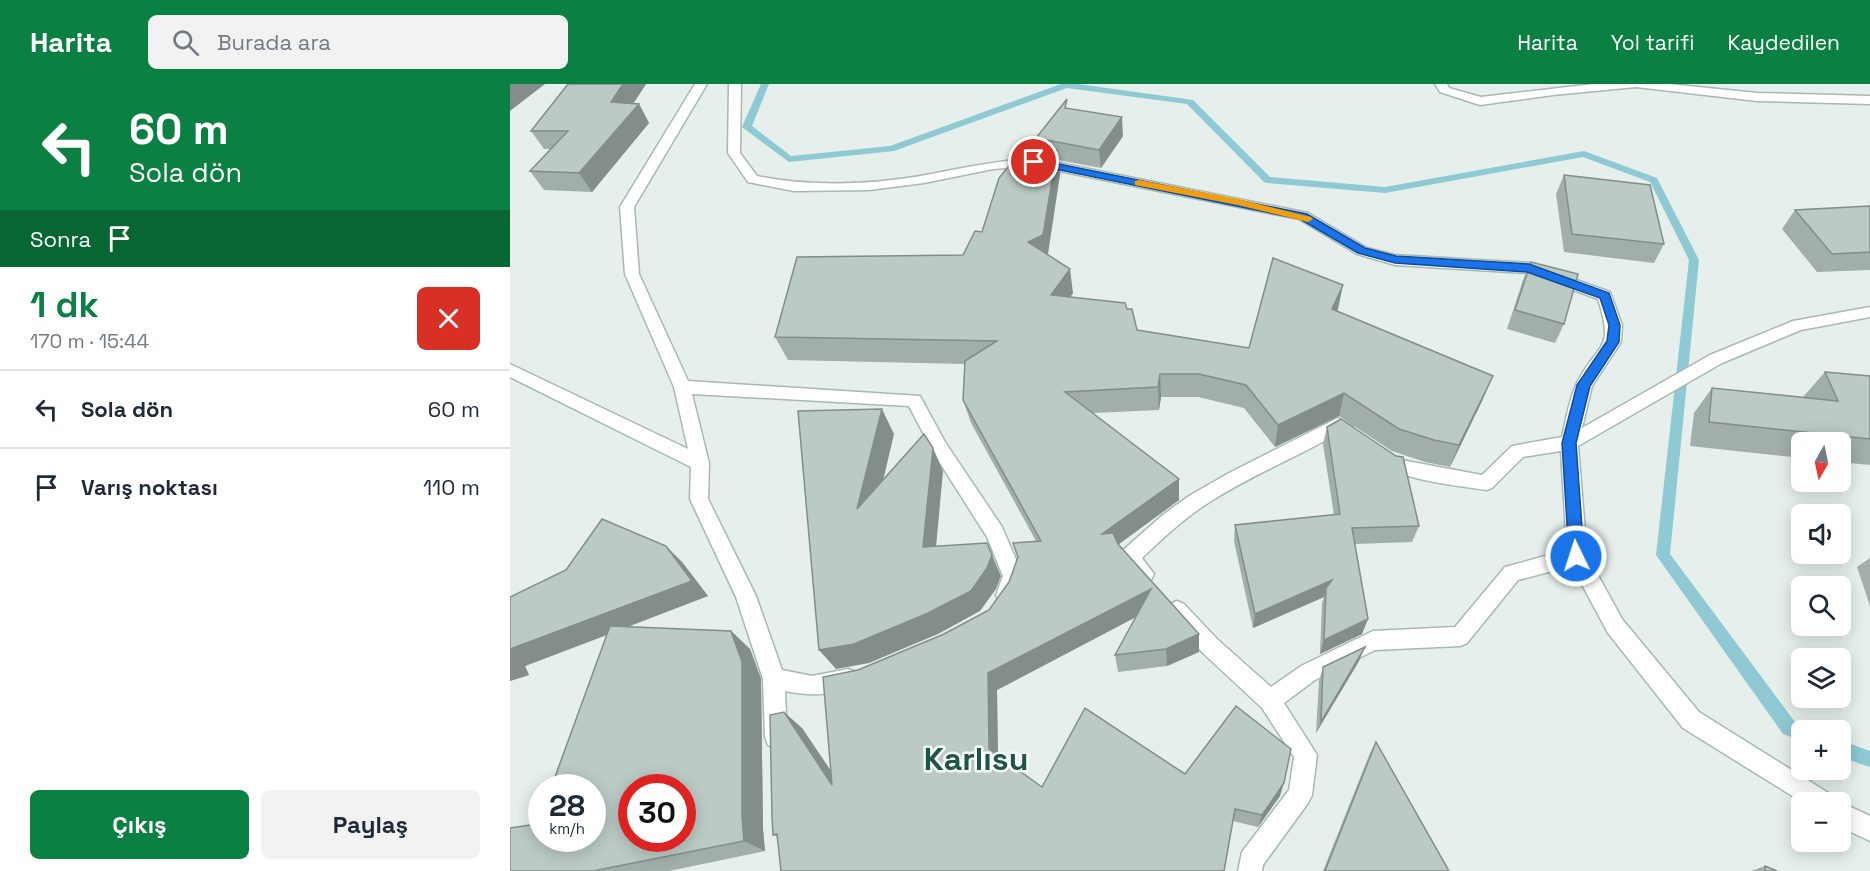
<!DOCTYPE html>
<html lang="tr">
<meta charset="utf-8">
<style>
body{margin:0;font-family:"Space Grotesk",sans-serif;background:#f2f2f3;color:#1f2937;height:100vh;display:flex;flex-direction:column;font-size:22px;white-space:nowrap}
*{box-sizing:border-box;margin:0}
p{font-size:20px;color:#747a83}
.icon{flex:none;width:33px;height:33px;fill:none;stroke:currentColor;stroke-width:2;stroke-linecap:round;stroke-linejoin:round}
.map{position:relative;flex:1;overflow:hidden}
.panel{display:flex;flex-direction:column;background:#fff;width:510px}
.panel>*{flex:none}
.banner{background:#0b8043;color:#fff;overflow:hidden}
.needle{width:39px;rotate:189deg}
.buttons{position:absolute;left:1281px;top:348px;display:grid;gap:12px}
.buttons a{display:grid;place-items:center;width:60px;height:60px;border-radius:9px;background:#fff;box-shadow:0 3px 15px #0003;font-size:30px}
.speed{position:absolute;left:18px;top:690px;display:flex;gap:12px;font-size:30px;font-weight:700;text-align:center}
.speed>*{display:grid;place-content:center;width:78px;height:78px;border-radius:50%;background:#fff;box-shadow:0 3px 15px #0003;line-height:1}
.speed small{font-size:15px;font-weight:400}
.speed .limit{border:9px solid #d22;background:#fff;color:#111}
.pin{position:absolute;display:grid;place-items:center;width:51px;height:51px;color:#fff;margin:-26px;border:3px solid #fff;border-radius:50%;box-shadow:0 2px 6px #0007}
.me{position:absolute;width:66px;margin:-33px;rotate:356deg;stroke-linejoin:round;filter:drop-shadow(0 0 4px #0008)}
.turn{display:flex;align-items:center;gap:21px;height:126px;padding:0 30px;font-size:27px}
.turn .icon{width:78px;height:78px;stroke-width:2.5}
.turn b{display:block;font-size:42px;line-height:51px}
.then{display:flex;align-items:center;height:57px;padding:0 30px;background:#0003;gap:12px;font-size:22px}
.round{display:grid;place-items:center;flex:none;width:63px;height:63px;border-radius:9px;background:#f2f2f3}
.summary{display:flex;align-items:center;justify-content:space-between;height:102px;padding:0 30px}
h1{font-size:36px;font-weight:600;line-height:45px;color:#0b8043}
.cta{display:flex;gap:12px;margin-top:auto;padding:12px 30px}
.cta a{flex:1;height:69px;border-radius:9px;background:#0b8043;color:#fff;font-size:24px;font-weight:600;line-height:69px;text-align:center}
.cta a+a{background:#f2f2f3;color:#1f2937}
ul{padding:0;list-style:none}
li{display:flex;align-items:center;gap:18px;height:78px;padding:0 30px;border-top:2px solid #e0e1e3}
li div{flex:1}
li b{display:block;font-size:22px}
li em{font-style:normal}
header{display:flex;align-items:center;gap:36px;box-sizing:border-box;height:84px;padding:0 30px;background:#0b8043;color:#fff}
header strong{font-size:28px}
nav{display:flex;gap:33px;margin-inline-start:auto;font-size:21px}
.search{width:420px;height:54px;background:#f2f2f3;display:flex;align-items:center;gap:15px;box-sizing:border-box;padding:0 21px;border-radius:9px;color:#747a83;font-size:22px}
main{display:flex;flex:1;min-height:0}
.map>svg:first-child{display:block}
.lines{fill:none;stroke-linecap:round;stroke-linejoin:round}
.stream{fill:#8ec9d4;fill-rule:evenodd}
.minor-casing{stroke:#a8b8b2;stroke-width:3}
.minor{fill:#fff;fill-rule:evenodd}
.wall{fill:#a1aea9}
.shaded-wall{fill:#838d89}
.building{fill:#bbcac4;stroke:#838d89;stroke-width:1.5;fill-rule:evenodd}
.route{fill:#1a73e8;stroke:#114b97;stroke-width:1.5}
.slow{fill:#f59e0b}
.labels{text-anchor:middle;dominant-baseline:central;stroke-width:5;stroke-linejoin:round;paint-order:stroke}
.near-quarter-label{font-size:32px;font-weight:bold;fill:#1f5548;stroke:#f7fbf9}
</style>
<header>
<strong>Harita</strong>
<div class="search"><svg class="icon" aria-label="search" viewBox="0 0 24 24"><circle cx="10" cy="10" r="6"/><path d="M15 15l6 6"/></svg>Burada ara</div>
<nav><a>Harita</a><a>Yol tarifi</a><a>Kaydedilen</a></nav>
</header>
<main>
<section class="panel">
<div class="banner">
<div class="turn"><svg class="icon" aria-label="left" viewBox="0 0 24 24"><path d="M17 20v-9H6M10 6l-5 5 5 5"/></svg><div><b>60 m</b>Sola dön</div></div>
<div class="then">Sonra<svg class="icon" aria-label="arrive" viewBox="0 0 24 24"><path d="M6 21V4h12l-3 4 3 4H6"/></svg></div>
</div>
<div class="summary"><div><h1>1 dk</h1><p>170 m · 15:44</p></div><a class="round" style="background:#d93025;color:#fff"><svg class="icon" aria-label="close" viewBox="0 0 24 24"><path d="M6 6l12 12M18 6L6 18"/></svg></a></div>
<ul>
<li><svg class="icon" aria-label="left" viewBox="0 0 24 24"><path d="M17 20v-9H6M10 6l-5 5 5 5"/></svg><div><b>Sola dön</b></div><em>60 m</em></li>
<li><svg class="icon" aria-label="arrive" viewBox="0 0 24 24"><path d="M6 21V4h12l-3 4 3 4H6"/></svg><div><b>Varış noktası</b></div><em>110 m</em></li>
</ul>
<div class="cta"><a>Çıkış</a><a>Paylaş</a></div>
</section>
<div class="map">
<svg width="1360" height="787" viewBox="0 0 1360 787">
<rect width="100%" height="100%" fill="#e6efeb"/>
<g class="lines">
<g class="stream">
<path d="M251 0H259L242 42 281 72 380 62 551 0H568L683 16 760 93 875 103 1074 67 1147 94 1189 176 1160 470 1285 638 1298 643 1299 646H1292V657L1273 650 1146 471 1179 176 1140 98 1073 73 875 109 757 99 754 98 677 20 557 4 384 67 279 78 232 43Z"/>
<path d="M1330 656 1360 667V683L1330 673Z"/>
</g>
<g class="minor-casing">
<g id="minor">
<path d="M185 0H197L124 123 129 190 178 297 410 312 435 358 492 443 513 492 503 517 496 520 489 517 486 511 493 492 477 453 423 368 399 322 182 310 199 379 198 415 246 512 272 586 302 592 338 585 346 588 349 595 346 602C321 612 301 612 275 607L277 653 274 661 266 664 258 661 255 653 253 595 226 513 180 415 181 383 0 293V280L178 365 164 303 115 190 110 123Z"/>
<path d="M219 0H231L230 69 247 92C303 103 360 101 416 91 452 84 487 77 524 74L798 129 857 164 885 171 1019 179 1100 208 1112 241 1111 258 1082 302 1072 344 1200 271 1283 237 1360 223V233L1291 246 1212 279 1068 362 1077 471 1112 535 1189 628 1320 710 1323 718H1292L1173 644 1098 549 1062 482 1008 496 957 559 950 562 865 566 805 596 774 619 807 671 802 711 798 719 753 781 752 787H728L732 768 779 706 784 673 752 624 693 569 660 532 657 526 660 520 667 517 674 520 707 555 761 603 791 582 863 547 945 543 995 483 1057 466 1051 367 1013 373 982 404 976 406C951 402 877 395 865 373L868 368 874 366 891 376 972 391 1002 362 1052 353C1056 336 1059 315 1067 299 1088 257 1105 269 1088 215L1017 189 885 181 847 170 789 135 524 82 483 85 414 99 359 106 284 107 243 99 238 98 218 69Z"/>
<path d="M925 0H937L939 4 971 13 1084 0H1159L1247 9 1360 12V20L1247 17 1126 3 1043 11 970 21 930 8Z"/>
<path d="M828 334 842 342 845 347 842 352 836 354 827 350C783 375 735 394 692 423 670 438 651 456 632 474L644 490 641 496 634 499C623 495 614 483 609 473L612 467 654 430 679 412 719 389Z"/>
<path d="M1329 718H1330L1360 732V757L1330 743Z"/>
</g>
</g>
<use href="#minor" class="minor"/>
</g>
<g class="wall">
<path d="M58 0H136L123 20H129L139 39 82 108 34 106 20 87 40 65H34L21 47Z"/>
<path d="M558 24 613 52 591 84 548 76 550 90 538 171 563 209 560 213 617 225 627 246 739 264 828 225 827 227 973 315 940 383 915 378 882 367 829 332 765 363 734 324 688 313H651L649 326 583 329 669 395V416L608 461 689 550V568L657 582 608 588 605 571 626 533 487 606 488 671 532 703 675 690 770 712 748 743 723 737 268 753 263 751 292 644 321 687 348 586 434 550 479 526 499 498 508 474 503 459 526 457 461 339 453 316 455 280 278 276 265 253 453 171 472 148 527 62 526 54Z"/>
<path d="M1054 91 1154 160 1144 179 1054 168 1046 110Z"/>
<path d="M1360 122V186L1307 188 1272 145 1285 126Z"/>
<path d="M1021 178 1054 240 1045 259 997 245 1013 196Z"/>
<path d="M1315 288 1360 292V381L1330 378V358H1292V374L1180 362 1184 329 1202 304 1293 313Z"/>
<path d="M817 343 909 442 902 458 845 460 852 550 810 570 812 519 814 513 743 544 724 457 725 441 824 431 813 360Z"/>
<path d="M1360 474V522L1347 483Z"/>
<path d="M172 478 198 512 117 543 221 547 240 565 251 595 253 745 255 767 159 787H0L27 740 97 551 15 582 19 591 0 597V513Z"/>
<path d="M849 577 806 649 809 597 813 583Z"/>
<path d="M866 658 939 787H813L860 669Z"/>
<path d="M1255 782 1267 787H1241Z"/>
</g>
<g class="shaded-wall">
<path d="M0 0H35L0 27Z"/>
<path d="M113 0H136L112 37 101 18Z"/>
<path d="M129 20 139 39 82 108 69 89Z"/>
<path d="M612 33 613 52 591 84 589 66Z"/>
<path d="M547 66 550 90 537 174 518 158Z"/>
<path d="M560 185 563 209 546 235 541 211Z"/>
<path d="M833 201 828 225 818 249 822 225Z"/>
<path d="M650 290 651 313 649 326 648 303Z"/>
<path d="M983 292 973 315 940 383 949 361Z"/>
<path d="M834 309 829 332 765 363 768 341Z"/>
<path d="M372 325 384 350 361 448 347 425Z"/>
<path d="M423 364 433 387 424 485 413 463Z"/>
<path d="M669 395V416L595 470 592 450Z"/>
<path d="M156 462 172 478 198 512 15 582 19 591 0 597V565Z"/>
<path d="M482 471 491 492 486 505 470 527 428 550 359 579 326 585 309 566Z"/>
<path d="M822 496 816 504 814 513 743 544 745 530Z"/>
<path d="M641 505 643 524 487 606 488 679 479 665 478 589Z"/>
<path d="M858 535 852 550 810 570 814 556Z"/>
<path d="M221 547 240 565 251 595 253 745 255 767 234 757 232 733Z"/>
<path d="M689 550V568L657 582 656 565Z"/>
<path d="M855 563 849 577 806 649 811 638Z"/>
<path d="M274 628 292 644 339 714 322 701Z"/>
<path d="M774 699 770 712 748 743 752 731Z"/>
</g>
<g class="building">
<path d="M58 0H113L101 18 129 20 69 89 20 87 58 47H21Z"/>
<path d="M557 15 555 24 612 33 589 66 526 54Z"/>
<path d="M520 60 547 66 533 151 518 158 560 185 541 211 615 219 617 225H622L627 246 739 264 763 174 833 201 822 225 983 292 949 361 924 356 889 345 834 309 768 341 736 301 689 290H650L648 303 555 308 669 395 592 450 603 449 608 460 689 550 656 565 605 571 641 505 478 589 479 665 532 703 575 624 675 690 726 622 781 665 774 699 752 731 725 725 714 787H271L267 750 263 751 262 733 260 631 274 628 322 701 313 593 348 586 434 550 479 526 499 498 508 473 503 459 531 457 453 316 455 277 487 257 265 253 287 173 453 171 465 147 472 148 489 94 516 61Z"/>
<path d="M1054 91 1140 101 1154 160 1062 150Z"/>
<path d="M1360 122V168L1322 170 1285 126Z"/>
<path d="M1021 178 1068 190 1054 240 1005 226Z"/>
<path d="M1315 288 1360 292V355L1199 338 1202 304 1328 317Z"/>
<path d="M372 325 347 425 414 350 423 364 413 463 477 459 482 471 477 484 461 507 416 530 344 560 309 566 288 327Z"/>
<path d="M831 335 886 372 893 373 909 442 842 444 858 535 814 556 816 504 822 496 745 530 725 441 830 430 817 343Z"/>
<path d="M92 435 156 462 182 497 0 565V513L56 486Z"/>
<path d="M100 542 221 547 232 578V733L234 757 83 787H0V744L27 740 32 728V754H82V704H41ZM122 704H172V754H122Z"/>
<path d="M855 563 811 638 813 583Z"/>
<path d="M866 658 939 787H815Z"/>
<path d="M1255 782 1267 787H1255Z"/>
</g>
<path class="route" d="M524 75 797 130 855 164 886 172 1019 180 1099 209 1110 241 1109 258 1080 302 1066 359 1074 472 1072 477 1066 479 1061 477 1059 472 1052 359 1067 301 1097 257 1099 241 1090 214 1017 188 885 179 848 169 790 135 520 80V76Z"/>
<path class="slow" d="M629 96 728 115 801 133 803 135 798 138 728 121 625 101V97Z"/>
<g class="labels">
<g class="near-quarter-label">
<text x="466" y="675">Karlısu</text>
</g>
</g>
</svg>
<div class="buttons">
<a><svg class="needle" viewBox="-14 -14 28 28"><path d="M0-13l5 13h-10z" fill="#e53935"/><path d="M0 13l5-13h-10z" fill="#747a83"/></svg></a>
<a><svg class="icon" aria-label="sound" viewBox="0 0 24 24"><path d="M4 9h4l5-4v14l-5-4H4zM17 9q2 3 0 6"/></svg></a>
<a><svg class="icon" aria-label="search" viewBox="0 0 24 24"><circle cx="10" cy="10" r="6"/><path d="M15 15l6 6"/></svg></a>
<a><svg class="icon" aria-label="layers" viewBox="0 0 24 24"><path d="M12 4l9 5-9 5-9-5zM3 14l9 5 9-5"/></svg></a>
<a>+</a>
<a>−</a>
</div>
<div class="speed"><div>28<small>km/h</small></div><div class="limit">30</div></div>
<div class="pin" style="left:524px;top:78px;background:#d93025"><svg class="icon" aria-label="arrive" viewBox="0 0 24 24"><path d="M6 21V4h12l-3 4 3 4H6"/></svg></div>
<svg class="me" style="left:1066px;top:472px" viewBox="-20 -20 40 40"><circle r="17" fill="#1a73e8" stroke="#fff" stroke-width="3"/><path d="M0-11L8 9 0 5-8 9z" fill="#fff"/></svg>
</div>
</main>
